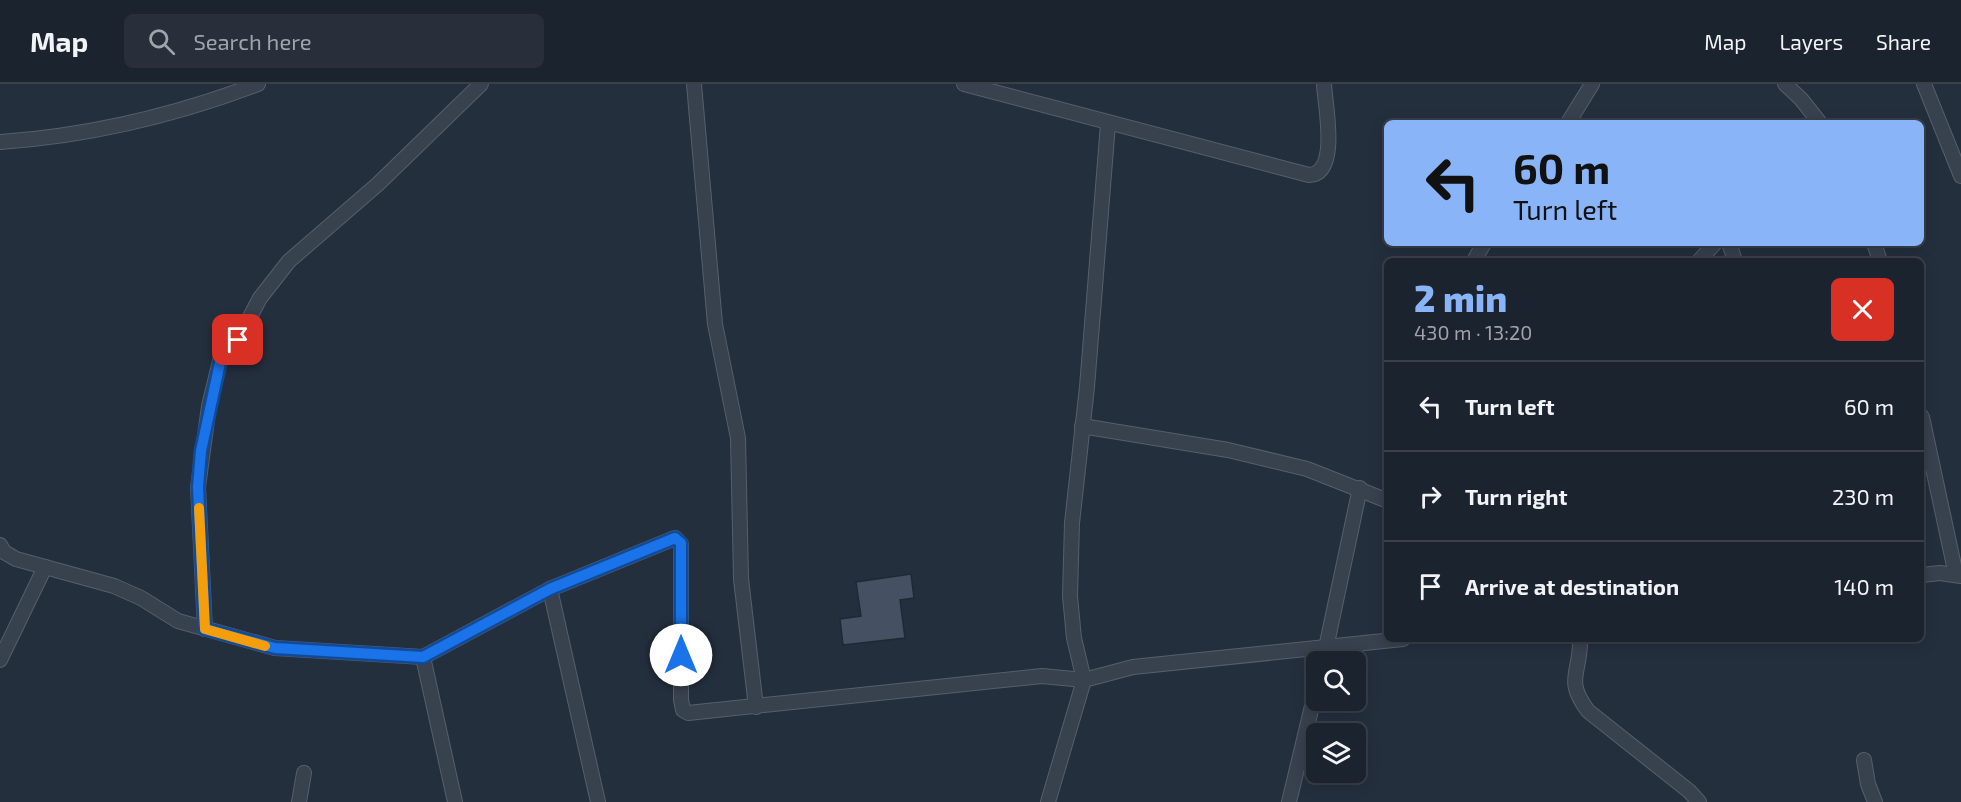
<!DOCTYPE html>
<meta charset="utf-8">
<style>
body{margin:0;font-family:"Exo 2",sans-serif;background:#282f3a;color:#f1f3f6;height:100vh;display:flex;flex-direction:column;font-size:22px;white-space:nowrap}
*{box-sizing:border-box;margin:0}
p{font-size:20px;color:#a0a4aa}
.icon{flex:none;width:33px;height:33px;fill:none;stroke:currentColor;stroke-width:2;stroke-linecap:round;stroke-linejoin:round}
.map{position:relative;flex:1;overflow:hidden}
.side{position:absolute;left:1384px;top:174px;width:540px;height:384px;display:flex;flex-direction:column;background:#1b232e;border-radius:9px;box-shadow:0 3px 15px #0003,0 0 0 2px #39404a}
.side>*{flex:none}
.top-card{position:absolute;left:1384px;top:36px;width:540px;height:126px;border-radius:9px;box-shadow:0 3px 15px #0003,0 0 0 2px #39404a;background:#8ab4f8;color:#111;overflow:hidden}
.controls{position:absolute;left:1306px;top:567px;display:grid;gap:12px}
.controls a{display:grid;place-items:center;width:60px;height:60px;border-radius:9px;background:#1b232e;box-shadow:0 3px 15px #0003,0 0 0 2px #39404a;font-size:30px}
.pin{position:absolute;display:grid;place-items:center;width:51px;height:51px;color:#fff;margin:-26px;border-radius:12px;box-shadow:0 3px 9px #0006}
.me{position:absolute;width:66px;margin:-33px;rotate:0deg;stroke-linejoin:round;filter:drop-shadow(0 0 4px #0008)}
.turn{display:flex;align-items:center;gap:21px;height:126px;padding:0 30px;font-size:27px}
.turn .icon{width:78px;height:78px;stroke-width:2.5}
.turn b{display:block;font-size:42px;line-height:51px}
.round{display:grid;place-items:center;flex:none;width:63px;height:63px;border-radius:9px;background:#282f3a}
.headline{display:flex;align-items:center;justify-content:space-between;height:102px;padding:0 30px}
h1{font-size:36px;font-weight:800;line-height:45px;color:#8ab4f8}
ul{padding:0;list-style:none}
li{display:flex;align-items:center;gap:18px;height:90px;padding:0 30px;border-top:2px solid #39404a}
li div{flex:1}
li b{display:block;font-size:22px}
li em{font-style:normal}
header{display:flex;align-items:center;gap:36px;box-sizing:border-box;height:84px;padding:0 30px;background:#1b232e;border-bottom:2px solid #39404a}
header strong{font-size:28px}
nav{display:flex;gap:33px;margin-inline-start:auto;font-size:21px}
.search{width:420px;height:54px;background:#282f3a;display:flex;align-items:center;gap:15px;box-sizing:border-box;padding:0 21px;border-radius:9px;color:#a0a4aa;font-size:22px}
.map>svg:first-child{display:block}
.building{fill:#455162;stroke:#1f2835;stroke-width:1.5}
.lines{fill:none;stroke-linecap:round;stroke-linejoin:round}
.minor-casing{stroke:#565f6c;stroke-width:16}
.minor{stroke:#38414e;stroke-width:14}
.route-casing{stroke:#114b97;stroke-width:15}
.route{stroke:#1a73e8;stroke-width:10}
.slow{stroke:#f59e0b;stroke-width:10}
</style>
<header>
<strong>Map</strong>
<div class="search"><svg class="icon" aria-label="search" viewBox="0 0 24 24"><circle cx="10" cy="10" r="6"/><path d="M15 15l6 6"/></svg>Search here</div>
<nav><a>Map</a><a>Layers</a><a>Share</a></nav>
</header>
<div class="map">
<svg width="1961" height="718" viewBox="0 0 1961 718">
<rect width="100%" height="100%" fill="#242f3e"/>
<path class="building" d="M911 490 914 514 900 516 905 554 843 561 840 535 861 532 856 498Z"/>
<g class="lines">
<g class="minor-casing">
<g id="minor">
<path d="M694 0 715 240 738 354 741 495 756 623"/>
<path d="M964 0 1309 91C1340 90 1325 21 1324 0"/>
<path d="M1785 0 1801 15 1820 39"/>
<path d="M1924 0 1961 92"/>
<path d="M1568 39 1592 0"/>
<path d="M0 58C88 52 176 31 258 0"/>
<path d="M1729 159 1735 177"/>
<path d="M1874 159 1880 177"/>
<path d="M1474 177 1484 159"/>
<path d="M1699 177 1715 159"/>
<path d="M1922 333 1956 491"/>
<path d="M1082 342 1228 366 1307 385 1388 417"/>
<path d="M0 461 4 468 16 475 114 502 141 514 178 537 275 564 423 573 550 505 675 454 681 460V616L683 626 688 629 1042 592 1084 596 1133 583 1403 555"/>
<path d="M1922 491 1940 489 1961 492"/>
<path d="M550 505 598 718"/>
<path d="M205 545 198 403 209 322 222 269 238 256 260 214 289 177 378 100 481 0"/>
<path d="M1580 555C1581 590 1564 595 1588 627L1689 707 1699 718"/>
<path d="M423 573 455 718"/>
<path d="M0 576 45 483"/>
<path d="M1323 578 1360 404"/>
<path d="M1864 676 1868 700 1875 718"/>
<path d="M299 718 304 689"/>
<path d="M1048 718 1084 596 1074 554 1070 512 1072 439 1087 303 1108 40"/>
<path d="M1289 718 1317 601"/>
</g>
</g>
<use href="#minor" class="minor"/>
</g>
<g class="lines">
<g class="route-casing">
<path id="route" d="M238 256 221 274 201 367 198 403 205 545 275 564 423 573 550 505 675 454 681 459V571"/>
</g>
<use href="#route" class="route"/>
<path class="slow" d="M199 424 205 545 265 562"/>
</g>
</svg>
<div class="controls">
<a><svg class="icon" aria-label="search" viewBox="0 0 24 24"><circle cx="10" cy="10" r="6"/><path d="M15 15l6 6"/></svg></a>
<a><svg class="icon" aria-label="layers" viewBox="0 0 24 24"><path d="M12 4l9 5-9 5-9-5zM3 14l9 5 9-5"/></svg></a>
</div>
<div class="pin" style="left:238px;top:256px;background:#d93025"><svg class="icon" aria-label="arrive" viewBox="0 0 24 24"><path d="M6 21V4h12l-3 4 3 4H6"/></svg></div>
<svg class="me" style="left:681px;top:571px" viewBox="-20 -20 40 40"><circle r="19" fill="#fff"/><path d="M0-13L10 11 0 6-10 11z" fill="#1a73e8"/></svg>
<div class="top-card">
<div class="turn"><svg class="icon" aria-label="left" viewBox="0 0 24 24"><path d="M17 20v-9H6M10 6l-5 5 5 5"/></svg><div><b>60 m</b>Turn left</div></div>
</div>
<section class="side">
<div class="headline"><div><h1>2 min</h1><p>430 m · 13:20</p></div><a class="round" style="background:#d93025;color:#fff"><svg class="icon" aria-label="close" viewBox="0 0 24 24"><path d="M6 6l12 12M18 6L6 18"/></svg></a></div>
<ul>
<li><svg class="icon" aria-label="left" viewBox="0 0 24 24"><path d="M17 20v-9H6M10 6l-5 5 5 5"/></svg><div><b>Turn left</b></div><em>60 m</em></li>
<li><svg class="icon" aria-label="right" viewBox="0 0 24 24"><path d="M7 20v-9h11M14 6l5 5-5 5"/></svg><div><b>Turn right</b></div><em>230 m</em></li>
<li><svg class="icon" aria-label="arrive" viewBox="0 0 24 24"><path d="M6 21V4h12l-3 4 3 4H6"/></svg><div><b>Arrive at destination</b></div><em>140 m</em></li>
</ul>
</section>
</div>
